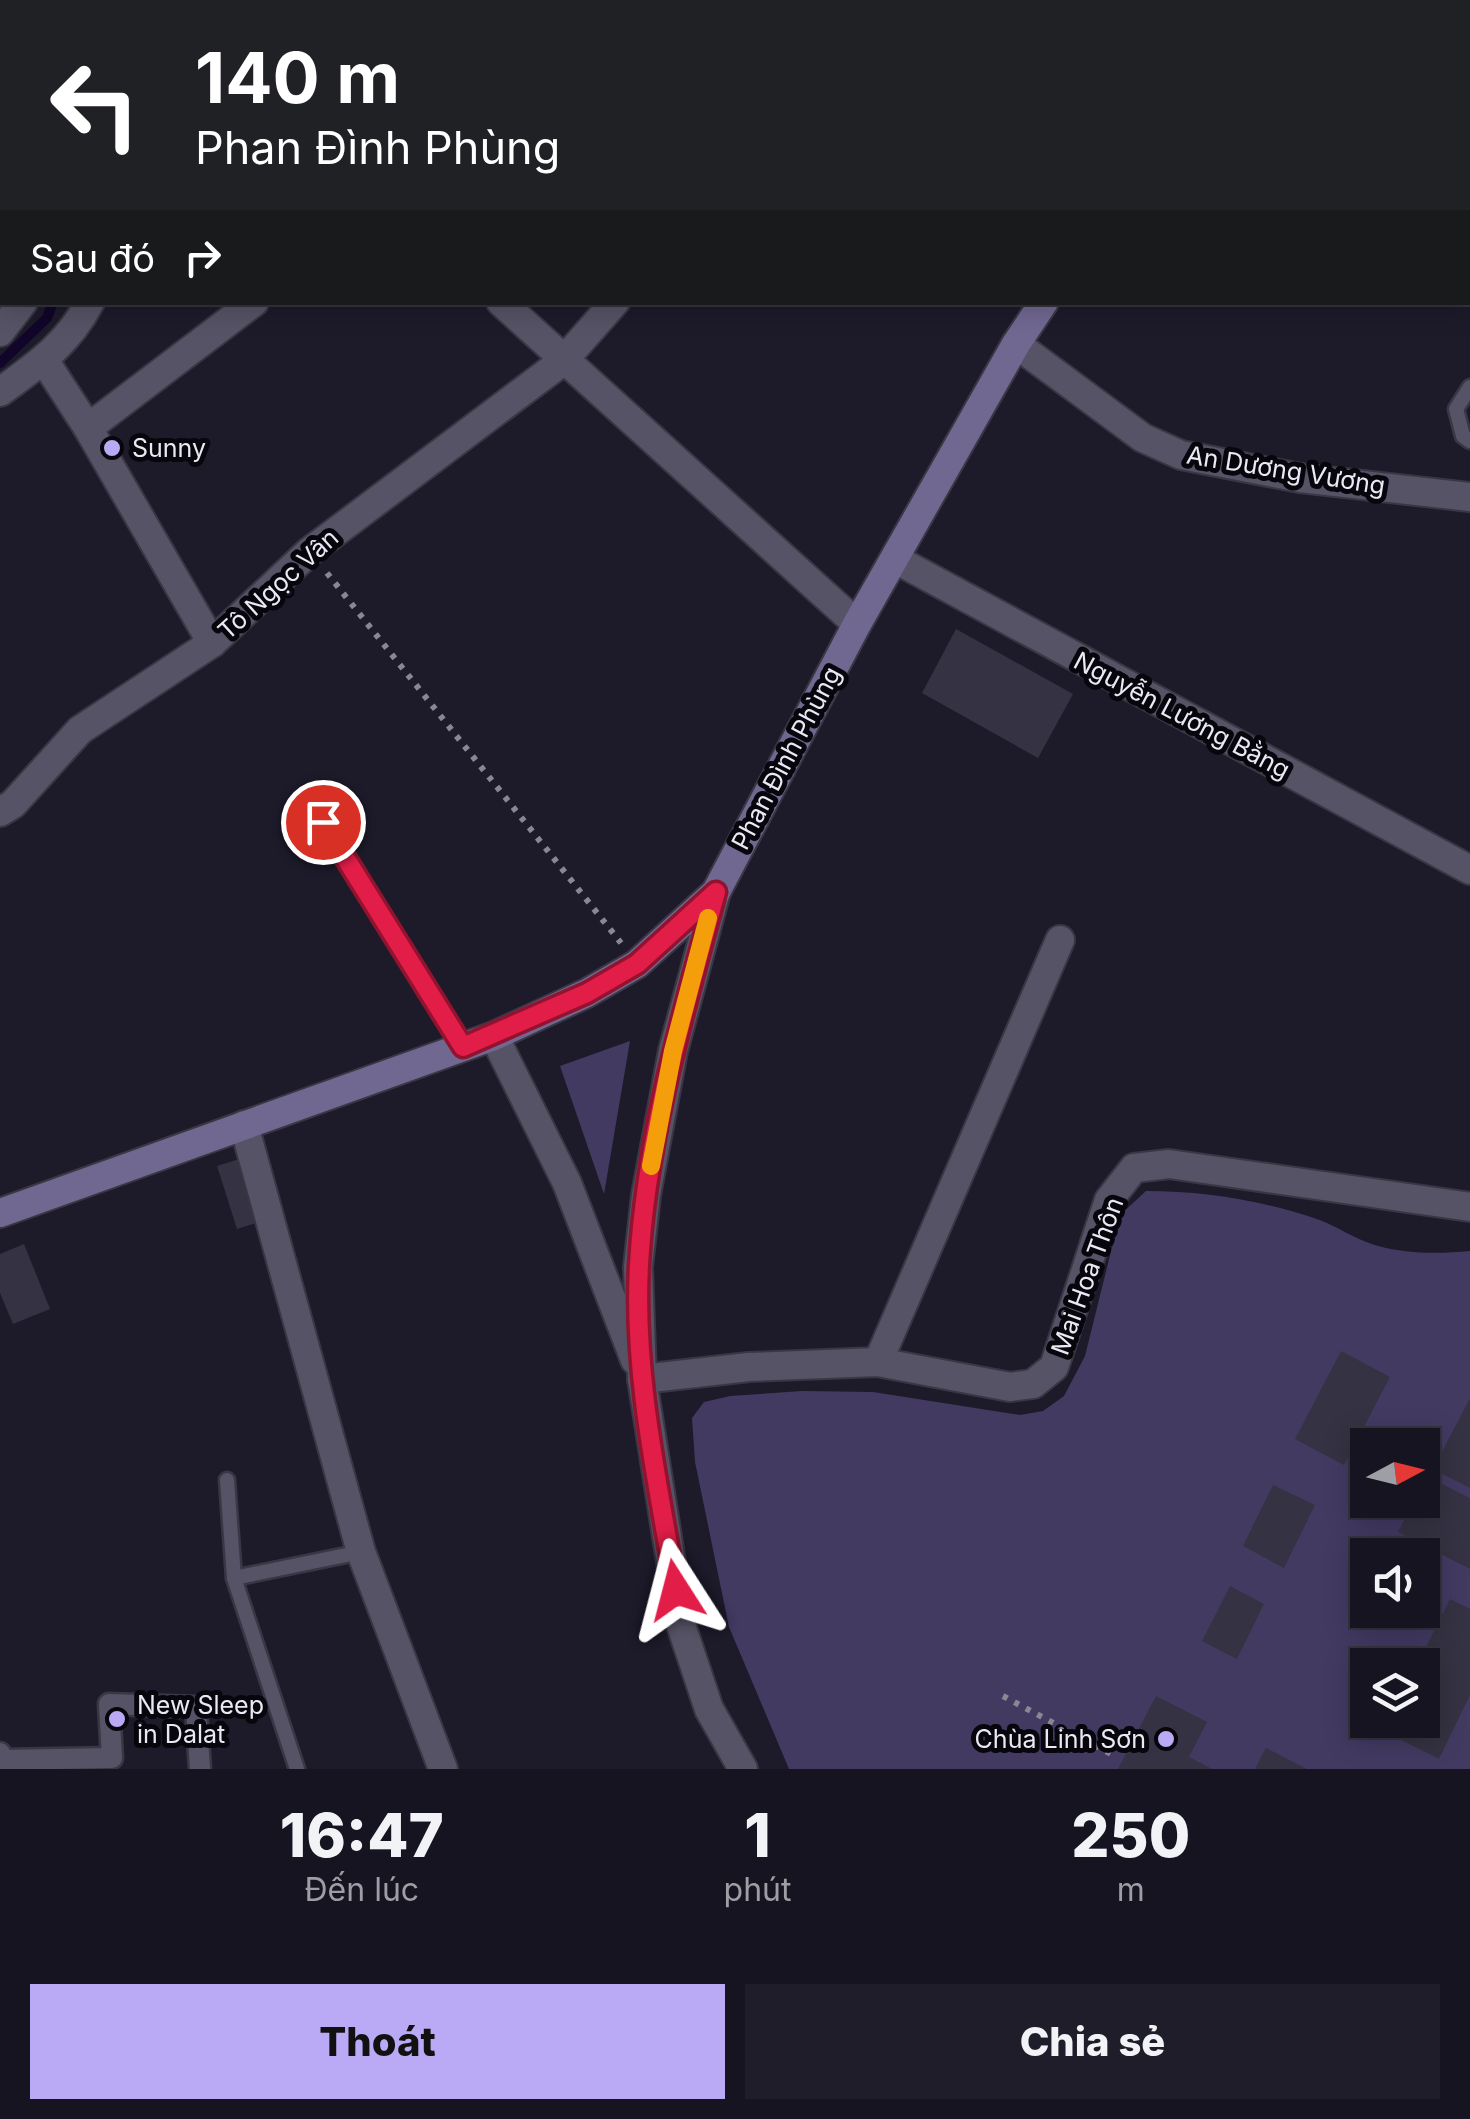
<!DOCTYPE html>
<html lang="vi">
<meta charset="utf-8">
<style>
body{margin:0;font-family:Inter,sans-serif;background:#1f1d29;color:#f1f3f6;height:100vh;display:flex;flex-direction:column;font-size:38px;white-space:nowrap}
*{box-sizing:border-box;margin:0}
p{font-size:32px;color:#9e9ea5}
.icon{flex:none;width:55px;height:55px;fill:none;stroke:currentColor;stroke-width:2;stroke-linecap:round;stroke-linejoin:round}
.map{position:relative;height:1769px;overflow:hidden}
.panel{display:flex;flex-direction:column;background:#161420;flex:1}
.panel>*{flex:none}
.guide{position:absolute;left:0px;top:0px;width:1470px;height:305px;box-shadow:0 5px 25px #0003,0 0 0 2px #35333e;background:#202124;color:#fff;overflow:hidden}
.needle{width:65px;rotate:83deg}
.controls{position:absolute;left:1350px;top:1428px;display:grid;gap:20px}
.controls a{display:grid;place-items:center;width:90px;height:90px;border-radius:0px;background:#161420;box-shadow:0 5px 25px #0003,0 0 0 2px #35333e;font-size:50px}
.pin{position:absolute;display:grid;place-items:center;width:85px;height:85px;color:#fff;margin:-42px;border:5px solid #fff;border-radius:50%;box-shadow:0 2px 10px #0007}
.me{position:absolute;width:110px;margin:-55px;rotate:351deg;stroke-linejoin:round;filter:drop-shadow(0 0 8px #0008)}
.turn{display:flex;align-items:center;gap:35px;height:210px;padding:0 30px;font-size:45px}
.turn .icon{width:130px;height:130px;stroke-width:2.5}
.turn b{display:block;font-size:70px;line-height:85px}
.then{display:flex;align-items:center;height:95px;padding:0 30px;background:#0003;gap:20px;font-size:38px}
.eta{display:flex;justify-content:space-evenly;align-items:center;height:170px;text-align:center}
.eta b{font-size:60px;font-weight:800;line-height:70px}
.button{display:flex;gap:20px;margin-top:auto;padding:20px 30px}
.button a{flex:1;height:115px;border-radius:0px;background:#baaaf6;color:#111;font-size:40px;font-weight:800;line-height:115px;text-align:center}
.button a+a{background:#1f1d29;color:#f1f3f6}
.map>svg:first-child{display:block}
.green{fill:#433a62;fill-rule:evenodd}
.lines{fill:none;stroke-linecap:round;stroke-linejoin:round}
.stream{stroke:#110529;stroke-width:10}
.building{fill:#353243}
.service-casing{stroke:#3a3744;stroke-width:19}
.pedestrian-casing{stroke:#3a3744;stroke-width:25}
.minor-casing{stroke:#3a3744;stroke-width:32}
.tertiary-casing{stroke:#3a3744;stroke-width:32}
.secondary-casing{stroke:#3a3744;stroke-width:32}
.path{stroke:#8a8795;stroke-width:6;stroke-dasharray:5 8;stroke-linecap:butt}
.service{stroke:#565366;stroke-width:14}
.pedestrian{stroke:#565366;stroke-width:20}
.minor{stroke:#565366;stroke-width:28}
.tertiary{stroke:#565366;stroke-width:28}
.secondary{stroke:#716892;stroke-width:28}
.route-casing{stroke:#92132f;stroke-width:25}
.route{stroke:#e11d48;stroke-width:18}
.slow{stroke:#f59e0b;stroke-width:18}
.poi-dot{fill:#baaaf6;stroke:#07060d;stroke-width:4}
.labels{text-anchor:middle;dominant-baseline:central;stroke-width:10;stroke-linejoin:round;paint-order:stroke}
.poi-label{font-size:25px;fill:#eae8f3;stroke:#07060d;text-anchor:start}
.street-label{font-size:25px;fill:#eae8f3;stroke:#07060d}
</style>
<div class="map">
<svg width="1470" height="1769" viewBox="0 0 1470 1769">
<rect width="100%" height="100%" fill="#1d1a2a"/>
<g class="green">
<path d="M630 1041 604 1194 560 1066Z"/>
<path d="M1146 1191C1203 1191 1260 1200 1314 1218 1336 1225 1355 1240 1378 1246 1408 1254 1439 1254 1470 1251V1769H789L729 1627 695 1462 692 1418 704 1402 730 1396 802 1391 873 1392 1020 1415 1043 1411 1064 1396 1085 1356 1120 1215ZM1368 1445H1422V1500H1368ZM1368 1555H1422V1610H1368ZM1368 1665H1422V1720H1368Z"/>
</g>
<g class="lines">
<g class="stream">
<path d="M197 2 201 0"/>
<path d="M0 363 47 318 53 302"/>
</g>
</g>
<g class="building">
<path d="M956 629 1073 694 1038 758 922 693Z"/>
<path d="M249 1156 269 1219 237 1229 217 1166Z"/>
<path d="M24 1244 50 1309 13 1324 0 1293V1254Z"/>
<path d="M1341 1351 1390 1377 1344 1465 1295 1439Z"/>
<path d="M1470 1398V1488L1433 1469Z"/>
<path d="M1426 1476 1470 1498V1569L1398 1532 1414 1500H1422Z"/>
<path d="M1273 1485 1315 1505 1284 1568 1243 1546Z"/>
<path d="M1230 1586 1264 1604 1237 1659 1202 1641Z"/>
<path d="M1450 1599 1470 1609V1695L1439 1759 1385 1732 1390 1720H1422V1665H1417Z"/>
<path d="M1156 1696 1207 1722 1189 1757 1212 1769H1118Z"/>
<path d="M1266 1748 1307 1769H1255Z"/>
</g>
<g class="lines">
<g class="service-casing">
<g id="service">
<path d="M1470 387 1456 409 1463 436 1470 441"/>
<path d="M323 822 463 1047"/>
<path d="M227 1480 234 1578 297 1769"/>
<path d="M234 1578 361 1552"/>
</g>
</g>
<g class="pedestrian-casing">
<path id="pedestrian" d="M0 1753 1 1760 112 1758 109 1704 196 1707 200 1769"/>
</g>
<g class="minor-casing">
<g id="minor">
<path d="M455 0 457 2"/>
<path d="M660 0 663 2"/>
<path d="M158 2 161 0"/>
<path d="M243 2 247 0"/>
<path d="M709 2 712 0"/>
<path d="M881 2 883 0"/>
<path d="M501 302 857 624"/>
<path d="M0 332 23 302"/>
<path d="M1016 344 1143 438 1181 455 1300 478 1470 497"/>
<path d="M44 360 88 428 254 302"/>
<path d="M0 392C37 365 68 344 90 302"/>
<path d="M88 428 212 643"/>
<path d="M895 559 1470 870"/>
<path d="M0 812 13 804 80 730 212 643 309 552 563 361 615 302"/>
<path d="M244 1125 361 1552 443 1769"/>
<path d="M878 1362 1060 940"/>
<path d="M642 1379 749 1367 878 1362 1010 1387 1033 1384 1054 1367 1109 1200 1134 1168 1169 1164 1470 1207"/>
</g>
</g>
<g class="tertiary-casing">
<g id="tertiary">
<path d="M716 892 673 1051 646 1195 638 1267 642 1379 681 1625 709 1709 743 1769"/>
<path d="M494 1036 567 1183 635 1360"/>
</g>
</g>
<g class="secondary-casing">
<g id="secondary">
<path d="M1319 2 1322 0"/>
<path d="M0 1213 494 1036 587 993 637 964 716 892 857 624 1016 344 1044 302"/>
</g>
</g>
<g class="path">
<path d="M327 573 621 943"/>
<path d="M1003 1696 1111 1754"/>
</g>
<use href="#service" class="service"/>
<use href="#pedestrian" class="pedestrian"/>
<use href="#minor" class="minor"/>
<use href="#tertiary" class="tertiary"/>
<use href="#secondary" class="secondary"/>
</g>
<g class="lines">
<g class="route-casing">
<path id="route" d="M323 822 463 1047 587 993 637 964 716 892C683 1014 646 1138 639 1265 633 1374 658 1484 676 1590"/>
</g>
<use href="#route" class="route"/>
<path class="slow" d="M651 1166 673 1051 708 918"/>
</g>
<g class="poi-dot">
<circle cx="112" cy="448" r="10"/>
<circle cx="117" cy="1719" r="10"/>
<circle cx="1166" cy="1739" r="10"/>
</g>
<g class="labels">
<g class="poi-label">
<text x="132" y="448">Sunny</text>
<text x="137" y="1705">New Sleep<tspan x="137" dy="29">in Dalat</tspan></text>
<text x="1146" y="1739" text-anchor="end">Chùa Linh Sơn</text>
</g>
<g class="street-label">
<text transform="translate(1286 470) rotate(9)">An Dương Vương</text>
<text transform="translate(278 584) rotate(-42)">Tô Ngọc Vân</text>
<text transform="translate(1182 715) rotate(28)">Nguyễn Lương Bằng</text>
<text transform="translate(786 758) rotate(-62)">Phan Đình Phùng</text>
<text transform="translate(1087 1276) rotate(-70)">Mai Hoa Thôn</text>
</g>
</g>
</svg>
<div class="controls">
<a><svg class="needle" viewBox="-14 -14 28 28"><path d="M0-13l5 13h-10z" fill="#e53935"/><path d="M0 13l5-13h-10z" fill="#9e9ea5"/></svg></a>
<a><svg class="icon" aria-label="sound" viewBox="0 0 24 24"><path d="M4 9h4l5-4v14l-5-4H4zM17 9q2 3 0 6"/></svg></a>
<a><svg class="icon" aria-label="layers" viewBox="0 0 24 24"><path d="M12 4l9 5-9 5-9-5zM3 14l9 5 9-5"/></svg></a>
</div>
<div class="pin" style="left:323px;top:822px;background:#d93025"><svg class="icon" aria-label="arrive" viewBox="0 0 24 24"><path d="M6 21V4h12l-3 4 3 4H6"/></svg></div>
<svg class="me" style="left:676px;top:1590px" viewBox="-20 -20 40 40"><path d="M0-17L14 15 0 8-14 15z" fill="#e11d48" stroke="#fff" stroke-width="4"/></svg>
<div class="guide">
<div class="turn"><svg class="icon" aria-label="left" viewBox="0 0 24 24"><path d="M17 20v-9H6M10 6l-5 5 5 5"/></svg><div><b>140 m</b>Phan Đình Phùng</div></div>
<div class="then">Sau đó<svg class="icon" aria-label="right" viewBox="0 0 24 24"><path d="M7 20v-9h11M14 6l5 5-5 5"/></svg></div>
</div>
</div>
<section class="panel">
<div class="eta">
<div><b>16:47</b><p>Đến lúc</p></div>
<div><b>1</b><p>phút</p></div>
<div><b>250</b><p>m</p></div>
</div>
<div class="button"><a>Thoát</a><a>Chia sẻ</a></div>
</section>
